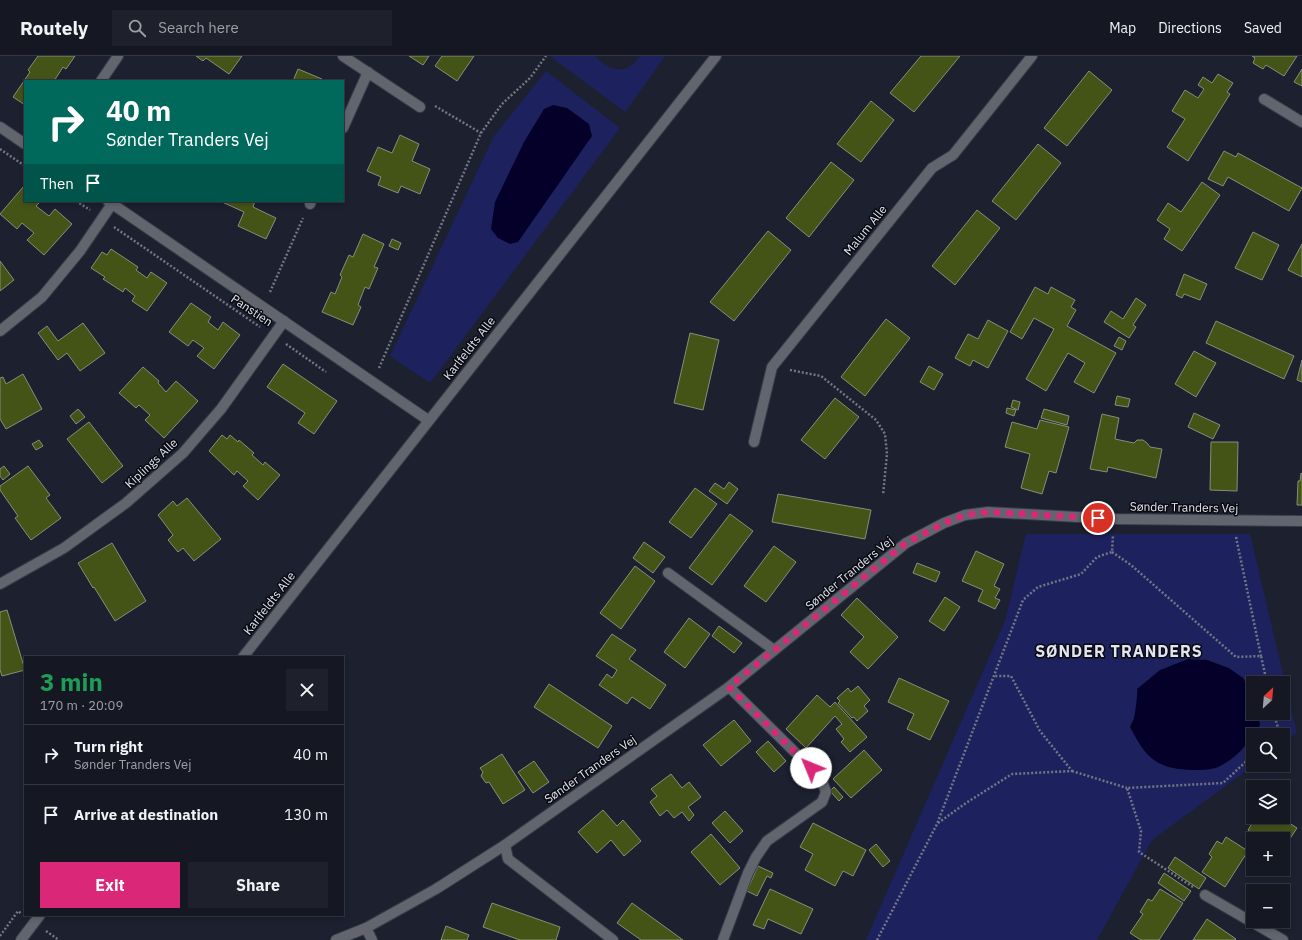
<!DOCTYPE html>
<meta charset="utf-8">
<style>
body{margin:0;font-family:"IBM Plex Sans",sans-serif;background:#1e212b;color:#f1f3f6;height:100vh;display:flex;flex-direction:column;font-size:15px;white-space:nowrap}
*{box-sizing:border-box;margin:0}
p{font-size:13px;color:#9da0a6}
.icon{flex:none;width:22px;height:22px;fill:none;stroke:currentColor;stroke-width:2;stroke-linecap:round;stroke-linejoin:round}
.map{position:relative;flex:1;overflow:hidden}
.side{position:absolute;left:24px;top:600px;width:320px;height:260px;display:flex;flex-direction:column;background:#151823;border-radius:0px;box-shadow:0 2px 6px #0003,0 0 0 1px #343741}
.side>*{flex:none}
.banner{position:absolute;left:24px;top:24px;width:320px;height:122px;border-radius:0px;box-shadow:0 2px 6px #0003,0 0 0 1px #343741;background:#00695c;color:#fff;overflow:hidden}
.needle{width:26px;rotate:26deg}
.fabs{position:absolute;left:1246px;top:620px;display:grid;gap:8px}
.fabs a{display:grid;place-items:center;width:44px;height:44px;border-radius:0px;background:#151823;box-shadow:0 2px 6px #0003,0 0 0 1px #343741;font-size:20px}
.pin{position:absolute;display:grid;place-items:center;width:34px;height:34px;color:#fff;margin:-17px;border:2px solid #fff;border-radius:50%;box-shadow:0 1px 4px #0007}
.me{position:absolute;width:44px;margin:-22px;rotate:315deg;stroke-linejoin:round;filter:drop-shadow(0 0 3px #0008)}
.turn{display:flex;align-items:center;gap:14px;height:84px;padding:0 16px;font-size:18px}
.turn .icon{width:52px;height:52px;stroke-width:2.5}
.turn b{display:block;font-size:28px;line-height:34px}
.then{display:flex;align-items:center;height:38px;padding:0 16px;background:#0003;gap:8px;font-size:15px}
.round{display:grid;place-items:center;flex:none;width:42px;height:42px;border-radius:0px;background:#1e212b}
.head{display:flex;align-items:center;justify-content:space-between;height:68px;padding:0 16px}
h1{font-size:24px;font-weight:800;line-height:30px;color:#1e9e55}
.primary-button{display:flex;gap:8px;margin-top:auto;padding:8px 16px}
.primary-button a{flex:1;height:46px;border-radius:0px;background:#db2777;color:#fff;font-size:16px;font-weight:800;line-height:46px;text-align:center}
.primary-button a+a{background:#1e212b;color:#f1f3f6}
ul{padding:0;list-style:none}
li{display:flex;align-items:center;gap:12px;height:60px;padding:0 16px;border-top:1px solid #343741}
li div{flex:1}
li b{display:block;font-size:15px}
li em{font-style:normal}
header{display:flex;align-items:center;gap:24px;box-sizing:border-box;height:56px;padding:0 20px;background:#151823;border-bottom:1px solid #343741}
header strong{font-size:19px}
nav{display:flex;gap:22px;margin-inline-start:auto;font-size:14px}
.search{width:280px;height:36px;background:#1e212b;display:flex;align-items:center;gap:10px;box-sizing:border-box;padding:0 14px;border-radius:0px;color:#9da0a6;font-size:15px}
.map>svg:first-child{display:block}
.green{fill:#1d225f;fill-rule:evenodd}
.water{fill:#04002a}
.building{fill:#445316;stroke:#878e7a}
.lines{fill:none;stroke-linecap:round;stroke-linejoin:round}
.minor-casing{stroke:#383c4a;stroke-width:12}
.tertiary-casing{stroke:#383c4a;stroke-width:12}
.path{stroke:#737783;stroke-width:2.5;stroke-dasharray:2 2;stroke-linecap:butt}
.minor{stroke:#62656d;stroke-width:10}
.tertiary{stroke:#62656d;stroke-width:10}
.route{stroke:#db2777;stroke-width:7;stroke-dasharray:0 12.6}
.labels{text-anchor:middle;dominant-baseline:central;stroke-width:3;stroke-linejoin:round;paint-order:stroke}
.street-label{font-size:12px;fill:#e2e5ef;stroke:#090a11}
.district-label{font-size:16px;font-weight:bold;letter-spacing:1px;fill:#e2e5ef;stroke:#090a11}
</style>
<header>
<strong>Routely</strong>
<div class="search"><svg class="icon" aria-label="search" viewBox="0 0 24 24"><circle cx="10" cy="10" r="6"/><path d="M15 15l6 6"/></svg>Search here</div>
<nav><a>Map</a><a>Directions</a><a>Saved</a></nav>
</header>
<div class="map">
<svg width="1302" height="884" viewBox="0 0 1302 884">
<rect width="100%" height="100%" fill="#1c202f"/>
<g class="green">
<path d="M552 0H595C610 16 627 20 640 0H665L625 56 551 1Z"/>
<path d="M546 15 620 72 430 327 390 300 494 80Z"/>
<path d="M1026 478H1250L1297 677 1283 687V679H1253L1254 709 1152 784 1097 884H866L1005 565ZM1253 627H1283V657H1253Z"/>
</g>
<g class="water">
<path d="M553 49 567 52 589 68 592 80 518 186 510 188 498 182 491 173 495 146 524 86 544 53Z"/>
<path d="M1188 603 1207 604 1229 612 1243 622 1253 639V657H1258L1260 669C1250 685 1239 700 1222 709 1214 714 1202 714 1193 714 1156 713 1146 702 1130 671 1131 668 1133 665 1134 662 1135 659 1138 636 1137 633L1160 614Z"/>
</g>
<g class="building">
<path d="M38 0H75L66 13 63 11 54 25H25V49L13 41 30 16 28 14Z"/>
<path d="M196 0H242L229 18 206 2 203 5Z"/>
<path d="M409 0H429L423 9Z"/>
<path d="M442 0H474L457 25 435 10Z"/>
<path d="M921 0H960L914 56 890 37Z"/>
<path d="M1252 0H1297L1284 20 1266 9 1263 13 1253 7 1255 2Z"/>
<path d="M298 13 322 23 321 25H293Z"/>
<path d="M1302 13V30L1294 26Z"/>
<path d="M1089 15 1112 34 1067 90 1044 72Z"/>
<path d="M1218 18 1233 27 1227 36 1230 38 1188 105 1167 91 1185 63 1172 55 1185 34 1198 42 1204 33 1198 29 1203 21 1212 27Z"/>
<path d="M871 45 894 64 861 106 837 88Z"/>
<path d="M400 79 419 88 412 105 430 113 420 138 401 130 398 137 378 129 381 121 367 115 378 91 392 97Z"/>
<path d="M1038 88 1061 107 1016 164 992 145Z"/>
<path d="M1224 95 1236 101 1238 97 1302 132 1289 155 1228 121 1223 130 1208 123Z"/>
<path d="M831 106 854 124 809 181 786 162Z"/>
<path d="M1202 126 1220 139 1182 195 1164 183 1170 173 1157 164 1168 147 1181 156Z"/>
<path d="M24 130 25 145H41L36 150 49 160 55 153 72 168 44 199 27 184 34 177 22 167 17 173 0 158Z"/>
<path d="M220 145H255L253 151 276 162 266 183 238 170 244 156Z"/>
<path d="M977 154 1000 172 955 229 932 210Z"/>
<path d="M768 175 791 194 734 265 710 246Z"/>
<path d="M1253 176 1279 189 1262 224 1235 212Z"/>
<path d="M363 178 384 188 374 211 378 212 369 233 365 231 358 249 361 251 353 269 322 256 331 236 335 238 342 221 340 219 349 199 353 201Z"/>
<path d="M392 183 401 187 398 194 389 190Z"/>
<path d="M1302 188V221L1288 214Z"/>
<path d="M111 193 138 211 136 214 147 222 151 216 167 227 147 255 132 245 135 240 125 232 123 236 103 223 105 221 91 212 102 196 107 199Z"/>
<path d="M0 205 14 224 0 235Z"/>
<path d="M1184 218 1207 228 1200 244 1184 238 1182 242 1176 239Z"/>
<path d="M1035 231 1048 238 1051 231 1075 244 1071 251 1076 254 1067 270 1116 297 1094 337 1074 326 1085 307 1068 297 1046 335 1026 323 1054 273 1034 262 1022 283 1010 276Z"/>
<path d="M1136 242 1146 249 1133 269 1136 271 1129 282 1104 266 1111 255 1123 263Z"/>
<path d="M191 247 211 261 208 266 218 274 223 266 240 279 214 313 197 300 204 292 193 284 188 290 169 276Z"/>
<path d="M886 263 910 282 865 340 841 321Z"/>
<path d="M988 264 1008 275 988 312 973 304 970 310 955 302 968 278 978 283Z"/>
<path d="M1216 265 1294 300 1284 323 1206 287Z"/>
<path d="M83 267 105 297 80 315 67 297 58 304 38 277 47 270 58 285Z"/>
<path d="M690 277 719 284 703 354 674 347Z"/>
<path d="M1119 281 1126 285 1122 294 1114 290Z"/>
<path d="M1194 295 1216 307 1196 341 1175 328Z"/>
<path d="M1302 304V326L1297 324Z"/>
<path d="M283 308 337 345 314 378 298 367 305 357 267 331Z"/>
<path d="M929 310 943 318 934 334 920 326Z"/>
<path d="M143 311 159 325 158 327 166 336 176 325 198 345 164 382 145 364 150 359 139 349 136 352 119 337Z"/>
<path d="M23 318 42 353 6 373 0 363V322L3 321 6 328Z"/>
<path d="M1117 340 1130 343 1128 351 1115 349Z"/>
<path d="M835 342 859 361 825 403 801 384Z"/>
<path d="M1013 344 1020 346 1018 354 1011 351Z"/>
<path d="M1007 352 1016 354 1014 360 1006 357Z"/>
<path d="M78 353 85 361 76 368 70 360Z"/>
<path d="M1044 353 1069 360 1067 369 1041 362Z"/>
<path d="M1194 357 1220 369 1213 383 1188 371Z"/>
<path d="M1102 358 1119 362 1115 383 1134 387 1137 384H1143L1147 387 1150 391 1162 393 1156 422 1108 411 1107 416 1090 413Z"/>
<path d="M1040 364 1069 371 1056 417 1049 415 1042 438 1021 432 1030 398 1005 391 1012 366 1037 373Z"/>
<path d="M89 366 123 410 102 427 67 383Z"/>
<path d="M222 379 227 383 230 379 238 386 239 384 254 397 252 399 263 409 265 406 280 419 258 444 243 430 248 425 237 415 234 419 209 395Z"/>
<path d="M39 384 43 390 36 394 32 388Z"/>
<path d="M1211 386H1238L1237 435 1210 434Z"/>
<path d="M4 410 10 418 3 424 0 420V413Z"/>
<path d="M28 410 50 439 46 442 61 462 31 484 15 462 18 460 0 434V430Z"/>
<path d="M1301 417 1302 418V449H1297L1298 425H1300Z"/>
<path d="M729 426 738 433 727 448 709 435 715 427 724 433Z"/>
<path d="M695 432 717 448 691 482 669 466Z"/>
<path d="M778 438 871 454 865 483 772 466Z"/>
<path d="M187 442 221 483 194 505 183 492 178 496 168 484 173 479 158 459 173 445 177 450Z"/>
<path d="M730 458 753 475 712 529 689 512Z"/>
<path d="M644 486 665 501 653 517 633 502Z"/>
<path d="M112 487 146 545 115 565 94 531 93 532 78 507Z"/>
<path d="M774 490 796 506 766 546 744 530Z"/>
<path d="M976 495 1004 508 994 530 1000 533 995 542 1000 544 995 553 978 545 983 534 962 525Z"/>
<path d="M917 507 940 516 936 526 913 517Z"/>
<path d="M635 510 655 525 621 573 600 557Z"/>
<path d="M945 541 960 551 944 575 929 565Z"/>
<path d="M857 542 898 581 868 613 850 596 864 581 841 559Z"/>
<path d="M7 554 25 614 2 620 0 614V556Z"/>
<path d="M689 562 710 578 685 612 664 596Z"/>
<path d="M719 570 742 587 734 597 712 580Z"/>
<path d="M612 578 636 594 629 603 666 629 650 653 632 641 627 648 599 629 607 618 612 622 617 614 596 600Z"/>
<path d="M899 622 949 645 930 684 907 673 914 658 888 646Z"/>
<path d="M549 628 612 670 598 692 534 651Z"/>
<path d="M858 630 870 644 864 650 868 655 857 665 854 661 852 662 838 647 840 645 837 642 848 632 851 636Z"/>
<path d="M817 639 830 651 835 646 867 681 850 696 841 686 844 683 836 673 842 668 835 660 806 692 786 673Z"/>
<path d="M734 664 751 685 721 710 703 689Z"/>
<path d="M768 685 786 705 774 716 756 696Z"/>
<path d="M864 694 882 714 851 742 833 723Z"/>
<path d="M502 698 525 734 503 748 489 726 486 727 481 720 483 716 480 712Z"/>
<path d="M534 705 549 726 533 737 518 716Z"/>
<path d="M671 718 682 732 689 726 701 741 688 751 694 759 689 765 682 756 674 762 667 754 660 760 650 746 657 740 651 733Z"/>
<path d="M834 731 843 741 839 745 830 735Z"/>
<path d="M603 754 617 770 623 764 641 785 624 800 611 784 597 797 578 776Z"/>
<path d="M725 755 743 775 730 787 712 767Z"/>
<path d="M1256 761H1280L1297 772 1283 793V783H1262L1248 774Z"/>
<path d="M813 767 866 794 853 820 843 815 835 830 805 814 813 798 800 791Z"/>
<path d="M711 778 740 812 720 829 691 796Z"/>
<path d="M1226 781 1248 795 1225 831 1202 816 1212 801 1209 798 1217 785 1222 788Z"/>
<path d="M876 788 890 805 883 811 869 794Z"/>
<path d="M1175 801 1206 822 1199 833 1168 812Z"/>
<path d="M758 810 773 817 771 822 767 820 757 840 747 835Z"/>
<path d="M1164 817 1191 835 1184 845 1158 827Z"/>
<path d="M770 833 813 853 801 878 768 863 764 873 753 869Z"/>
<path d="M1160 833 1183 847 1159 884H1141L1130 877 1143 858 1140 856 1148 843 1152 845Z"/>
<path d="M492 847 560 871 556 884H520L483 871Z"/>
<path d="M632 847 683 884H641L617 867Z"/>
<path d="M1207 863 1236 883 1235 884H1193Z"/>
<path d="M446 870 469 879 467 884H441Z"/>
</g>
<g class="lines">
<g class="minor-casing">
<g id="minor">
<path d="M343 0 420 51"/>
<path d="M101 25 118 0"/>
<path d="M1264 43 1302 66"/>
<path d="M0 71 25 88"/>
<path d="M343 72 368 16"/>
<path d="M108 145 428 364"/>
<path d="M310 148 311 145"/>
<path d="M0 275 42 241 80 195 112 148"/>
<path d="M754 386 772 311 932 112 953 99 1032 0"/>
<path d="M668 517 774 594"/>
<path d="M0 528 64 492 126 447 183 397 221 353 284 265"/>
<path d="M505 789 508 803 613 884"/>
<path d="M1205 839 1283 884"/>
<path d="M366 872 372 884"/>
<path d="M336 884 366 872 436 833 505 789 729 631 906 487 944 467 965 459 988 456 1113 463 1302 465"/>
<path d="M723 884 748 817 756 801 767 785 822 746 826 736 821 722 729 631"/>
</g>
</g>
<g class="tertiary-casing">
<g id="tertiary">
<path d="M243 601 716 0"/>
<path d="M21 884 40 859"/>
</g>
</g>
<g class="path">
<path d="M435 50 481 77"/>
<path d="M0 93 25 110"/>
<path d="M76 145 90 154"/>
<path d="M114 171 260 271"/>
<path d="M270 236 303 162"/>
<path d="M286 288 326 316"/>
<path d="M379 312 481 77 502 48 530 22 546 0"/>
<path d="M790 314 821 320 876 364 885 378 887 398 883 439"/>
<path d="M1236 481 1261 600"/>
<path d="M1112 496 1131 509 1236 601 1261 600 1267 627"/>
<path d="M1274 657 1279 676 1275 679"/>
<path d="M1072 715 1127 732"/>
<path d="M938 767 966 747 1012 718 1072 715 1040 675 1011 620H995"/>
<path d="M1193 831 1139 796 1141 775 1127 732 1223 727 1253 699"/>
<path d="M46 875 59 884"/>
<path d="M0 880 18 855 22 858"/>
<path d="M877 884 937 768 1023 544 1038 531 1081 518 1097 501 1112 496 1113 479"/>
</g>
<use href="#minor" class="minor"/>
<use href="#tertiary" class="tertiary"/>
</g>
<g class="lines">
<path class="route" d="M811 712 729 631 906 487 944 467 965 459 988 456 1098 462"/>
</g>
<g class="labels">
<g class="street-label">
<text transform="translate(865 174) rotate(-51)">Malum Alle</text>
<text transform="translate(252 254) rotate(34)">Panstien</text>
<text transform="translate(469 292) rotate(-52)">Karlfeldts Alle</text>
<text transform="translate(151 407) rotate(-43)">Kiplings Alle</text>
<text transform="translate(1184 451) rotate(1)">Sønder Tranders Vej</text>
<text transform="translate(849 517) rotate(-39)">Sønder Tranders Vej</text>
<text transform="translate(269 547) rotate(-52)">Karlfeldts Alle</text>
<text transform="translate(590 713) rotate(-35)">Sønder Tranders Vej</text>
</g>
<g class="district-label">
<text x="1119" y="595">SØNDER TRANDERS</text>
</g>
</g>
</svg>
<div class="fabs">
<a><svg class="needle" viewBox="-14 -14 28 28"><path d="M0-13l5 13h-10z" fill="#e53935"/><path d="M0 13l5-13h-10z" fill="#9da0a6"/></svg></a>
<a><svg class="icon" aria-label="search" viewBox="0 0 24 24"><circle cx="10" cy="10" r="6"/><path d="M15 15l6 6"/></svg></a>
<a><svg class="icon" aria-label="layers" viewBox="0 0 24 24"><path d="M12 4l9 5-9 5-9-5zM3 14l9 5 9-5"/></svg></a>
<a>+</a>
<a>−</a>
</div>
<div class="pin" style="left:1098px;top:462px;background:#d93025"><svg class="icon" aria-label="arrive" viewBox="0 0 24 24"><path d="M6 21V4h12l-3 4 3 4H6"/></svg></div>
<svg class="me" style="left:811px;top:712px" viewBox="-20 -20 40 40"><circle r="19" fill="#fff"/><path d="M0-13L10 11 0 6-10 11z" fill="#db2777"/></svg>
<div class="banner">
<div class="turn"><svg class="icon" aria-label="right" viewBox="0 0 24 24"><path d="M7 20v-9h11M14 6l5 5-5 5"/></svg><div><b>40 m</b>Sønder Tranders Vej</div></div>
<div class="then">Then<svg class="icon" aria-label="arrive" viewBox="0 0 24 24"><path d="M6 21V4h12l-3 4 3 4H6"/></svg></div>
</div>
<section class="side">
<div class="head"><div><h1>3 min</h1><p>170 m · 20:09</p></div><a class="round"><svg class="icon" aria-label="close" viewBox="0 0 24 24"><path d="M6 6l12 12M18 6L6 18"/></svg></a></div>
<ul>
<li><svg class="icon" aria-label="right" viewBox="0 0 24 24"><path d="M7 20v-9h11M14 6l5 5-5 5"/></svg><div><b>Turn right</b><p>Sønder Tranders Vej</p></div><em>40 m</em></li>
<li><svg class="icon" aria-label="arrive" viewBox="0 0 24 24"><path d="M6 21V4h12l-3 4 3 4H6"/></svg><div><b>Arrive at destination</b></div><em>130 m</em></li>
</ul>
<div class="primary-button"><a>Exit</a><a>Share</a></div>
</section>
</div>
